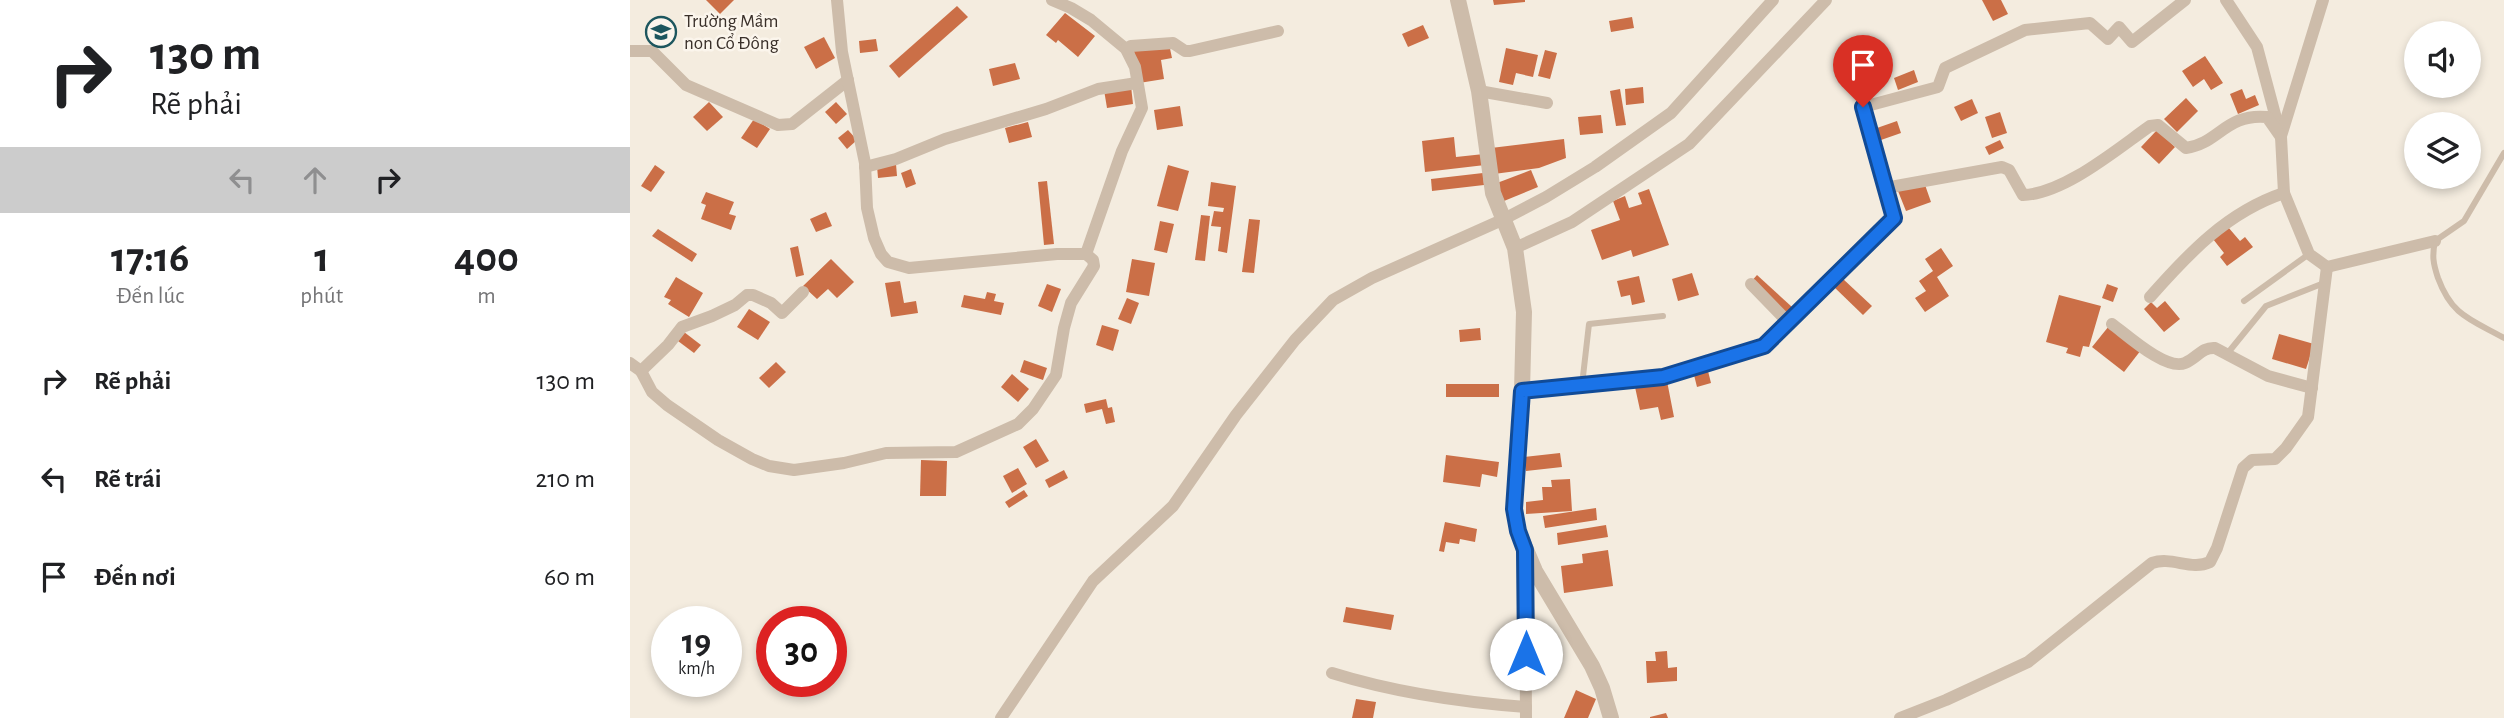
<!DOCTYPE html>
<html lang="vi">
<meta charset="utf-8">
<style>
body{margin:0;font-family:"Alegreya Sans",sans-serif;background:#f2f2f2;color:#202124;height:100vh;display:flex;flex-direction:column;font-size:26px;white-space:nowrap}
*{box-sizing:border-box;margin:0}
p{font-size:23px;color:#757577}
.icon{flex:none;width:38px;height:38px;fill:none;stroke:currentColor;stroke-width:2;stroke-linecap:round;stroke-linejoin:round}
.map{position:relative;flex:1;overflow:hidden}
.details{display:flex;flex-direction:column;background:#fff;width:630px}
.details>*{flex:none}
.guide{background:#fff;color:#202124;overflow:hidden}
.tools{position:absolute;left:1774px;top:21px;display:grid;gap:14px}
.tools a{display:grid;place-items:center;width:77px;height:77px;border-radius:50%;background:#fff;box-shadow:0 4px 10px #0003;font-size:35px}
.speed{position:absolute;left:21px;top:606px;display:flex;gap:14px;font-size:35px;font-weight:700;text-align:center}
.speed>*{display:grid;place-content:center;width:91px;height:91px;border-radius:50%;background:#fff;box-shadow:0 4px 10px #0003;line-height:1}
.speed small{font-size:18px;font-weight:400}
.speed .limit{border:10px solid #d22;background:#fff;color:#111}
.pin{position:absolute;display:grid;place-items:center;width:60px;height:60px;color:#fff;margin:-72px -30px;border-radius:50% 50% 50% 0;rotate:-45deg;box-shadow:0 0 7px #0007}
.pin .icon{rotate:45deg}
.me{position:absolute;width:77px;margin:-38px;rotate:0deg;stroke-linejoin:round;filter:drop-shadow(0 0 5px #0008)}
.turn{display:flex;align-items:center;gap:24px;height:147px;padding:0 35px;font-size:32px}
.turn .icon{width:91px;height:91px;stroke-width:2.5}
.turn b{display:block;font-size:49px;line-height:60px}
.lanes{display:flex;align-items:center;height:66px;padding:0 35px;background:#0003;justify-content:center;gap:35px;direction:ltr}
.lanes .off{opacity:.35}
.eta{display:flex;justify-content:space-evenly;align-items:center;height:119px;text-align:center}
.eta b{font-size:42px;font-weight:600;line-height:49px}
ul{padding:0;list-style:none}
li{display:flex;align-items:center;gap:21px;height:98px;padding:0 35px}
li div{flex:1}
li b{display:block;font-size:26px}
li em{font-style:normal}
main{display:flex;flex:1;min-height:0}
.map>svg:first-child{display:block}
.building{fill:#cb6f47}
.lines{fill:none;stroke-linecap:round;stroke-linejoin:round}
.service{stroke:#cdbcaa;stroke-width:6}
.minor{stroke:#cdbcaa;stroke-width:12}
.tertiary{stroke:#cdbcaa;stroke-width:16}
.route-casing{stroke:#114b97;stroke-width:18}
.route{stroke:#1a73e8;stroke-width:12}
.labels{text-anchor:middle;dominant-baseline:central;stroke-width:5;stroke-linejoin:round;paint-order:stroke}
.poi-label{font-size:19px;fill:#3a302a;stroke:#fbf5ec;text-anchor:start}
</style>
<main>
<section class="details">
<div class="guide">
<div class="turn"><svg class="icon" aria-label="right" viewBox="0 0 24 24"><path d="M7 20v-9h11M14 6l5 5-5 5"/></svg><div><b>130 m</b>Rẽ phải</div></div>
<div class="lanes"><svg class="icon off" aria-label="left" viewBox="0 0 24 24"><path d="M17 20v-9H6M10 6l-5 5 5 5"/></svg><svg class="icon off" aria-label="ahead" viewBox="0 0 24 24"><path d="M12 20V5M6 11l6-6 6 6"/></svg><svg class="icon" aria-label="right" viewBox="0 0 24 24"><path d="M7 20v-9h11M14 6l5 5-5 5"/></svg></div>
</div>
<div class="eta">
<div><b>17:16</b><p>Đến lúc</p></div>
<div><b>1</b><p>phút</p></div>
<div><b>400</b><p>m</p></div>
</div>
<ul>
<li><svg class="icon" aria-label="right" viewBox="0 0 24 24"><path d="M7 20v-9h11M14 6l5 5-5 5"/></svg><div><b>Rẽ phải</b></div><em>130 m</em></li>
<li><svg class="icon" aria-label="left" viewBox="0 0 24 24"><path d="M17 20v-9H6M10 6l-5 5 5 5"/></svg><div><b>Rẽ trái</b></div><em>210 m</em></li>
<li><svg class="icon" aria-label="arrive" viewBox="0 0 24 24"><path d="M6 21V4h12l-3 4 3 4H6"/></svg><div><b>Đến nơi</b></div><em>60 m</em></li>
</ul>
</section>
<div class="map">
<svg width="1874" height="718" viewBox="0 0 1874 718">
<rect width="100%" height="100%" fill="#f4ecdf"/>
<g class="building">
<path d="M76 0H104L90 14Z"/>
<path d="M863 0H895V2L864 5Z"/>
<path d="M1352 0H1371L1378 14 1363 21Z"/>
<path d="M327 6 338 17 269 78 259 66Z"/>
<path d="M435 13 465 36 448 57 428 40 426 43 416 35Z"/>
<path d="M1002 17 1004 28 981 32 979 21Z"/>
<path d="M793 25 799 38 778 47 772 34Z"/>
<path d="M194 37 205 58 186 69 174 47Z"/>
<path d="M246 39 248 51 230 53 229 41Z"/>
<path d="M539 44 542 58 531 60 534 79 509 83 504 51Z"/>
<path d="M876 48 908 55 903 77 886 73 883 85 869 82Z"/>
<path d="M915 50 927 53 920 79 908 76Z"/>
<path d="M1575 56 1593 83 1581 90 1574 79 1563 87 1552 71Z"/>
<path d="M385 63 390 79 363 86 359 69Z"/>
<path d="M1284 70 1288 82 1268 90 1264 78Z"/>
<path d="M501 86 503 104 477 108 474 90Z"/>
<path d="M1013 87 1014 103 996 105 995 89Z"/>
<path d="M990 89 996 125 986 126 980 91Z"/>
<path d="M1612 89 1616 99 1625 95 1629 105 1608 114 1600 94Z"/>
<path d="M1556 98 1568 111 1547 132 1534 119Z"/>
<path d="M1342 99 1348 113 1331 121 1324 107Z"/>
<path d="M79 102 93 117 77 131 63 117Z"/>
<path d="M206 102 217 114 206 124 195 112Z"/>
<path d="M550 106 553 126 527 130 524 110Z"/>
<path d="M1370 112 1377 133 1362 138 1355 117Z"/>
<path d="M971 115 973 133 950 135 948 117Z"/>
<path d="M124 119 140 129 127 148 111 138Z"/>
<path d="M1267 121 1271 133 1251 140 1247 128Z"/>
<path d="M398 122 402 137 379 143 375 128Z"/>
<path d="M218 130 227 140 217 149 208 138Z"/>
<path d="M1527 130 1545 147 1529 164 1511 147Z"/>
<path d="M824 137 826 157 854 154 855 165 795 172 792 141Z"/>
<path d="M934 139 936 158 909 168 864 174 861 148Z"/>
<path d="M1370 140 1374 148 1359 155 1355 147Z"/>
<path d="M266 164 267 176 248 178 247 166Z"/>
<path d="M25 165 35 172 21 192 11 186Z"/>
<path d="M538 165 559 171 548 211 527 206Z"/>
<path d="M281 169 286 184 276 188 271 173Z"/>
<path d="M901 170 908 187 874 201 867 183Z"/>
<path d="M853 173 854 185 802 191 801 179Z"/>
<path d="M417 181 424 244 414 245 408 182Z"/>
<path d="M581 182 606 186 597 253 588 251 591 227 581 226 584 211 593 212 594 208 578 206Z"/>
<path d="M1294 182 1301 202 1276 211 1268 191Z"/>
<path d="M1019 189 1039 245 1003 257 1001 250 972 260 961 230 990 220 983 201 995 196 999 208 1012 204 1008 193Z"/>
<path d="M76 192 104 202 99 214 106 216 101 230 71 219 76 205 71 203Z"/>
<path d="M196 212 202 226 186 232 180 219Z"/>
<path d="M571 215 580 216 575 261 565 260Z"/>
<path d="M619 219 630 220 624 273 612 272Z"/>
<path d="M530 221 544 224 537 253 524 250Z"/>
<path d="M1598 227 1610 241 1615 237 1623 247 1597 266 1590 257 1594 253 1583 239Z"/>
<path d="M28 229 67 254 62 262 22 236Z"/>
<path d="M168 246 174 275 166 277 160 248Z"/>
<path d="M1311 248 1323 266 1307 277 1319 296 1295 312 1285 298 1296 291 1289 281 1303 271 1295 259Z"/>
<path d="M201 259 224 282 207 298 198 289 187 299 173 286Z"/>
<path d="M502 259 525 263 519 296 496 292Z"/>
<path d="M1062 273 1069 295 1048 301 1042 279Z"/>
<path d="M1127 275 1162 307 1155 315 1120 283Z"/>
<path d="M1009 276 1015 302 1002 305 1000 295 991 297 987 281Z"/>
<path d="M46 277 73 293 59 317 38 304 41 300 34 297Z"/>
<path d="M1212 278 1242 306 1233 315 1203 286Z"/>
<path d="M270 281 274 303 286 301 288 313 261 317 255 283Z"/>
<path d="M417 284 431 289 422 312 408 306Z"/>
<path d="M1477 284 1488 288 1483 302 1472 298Z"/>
<path d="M357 292 366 294 364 301 374 303 371 315 331 307 334 295 355 299Z"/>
<path d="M1429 295 1471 306 1459 347 1453 346 1450 357 1436 353 1438 348 1416 342Z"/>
<path d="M497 298 509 303 501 324 488 319Z"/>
<path d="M1535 301 1550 319 1534 332 1514 309 1521 302 1527 308Z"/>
<path d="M119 309 140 322 128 340 107 327Z"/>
<path d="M472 325 489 330 483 351 466 345Z"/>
<path d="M1479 326 1511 350 1494 372 1462 347Z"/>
<path d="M850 328 851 340 830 342 829 330Z"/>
<path d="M54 332 71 345 64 353 48 341Z"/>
<path d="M1649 334 1684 344 1676 369 1642 359Z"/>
<path d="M394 360 417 368 413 380 390 372Z"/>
<path d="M146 362 156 372 139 388 129 378Z"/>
<path d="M1077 367 1081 383 1067 387 1063 371Z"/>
<path d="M382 374 399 389 388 402 371 387Z"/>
<path d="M1037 381 1044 417 1031 420 1028 407 1010 410 1005 387Z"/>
<rect x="816" y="384" width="53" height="13"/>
<path d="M476 399 478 408 482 407 485 422 476 424 472 409 456 413 454 404Z"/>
<path d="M406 439 419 461 406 468 393 447Z"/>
<path d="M930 453 932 467 896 471 894 457Z"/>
<path d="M816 455 869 462 867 477 852 474 850 487 813 482Z"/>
<path d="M291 460 317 461 316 496H290Z"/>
<path d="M388 468 397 484 382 493 373 476Z"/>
<path d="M434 470 438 478 419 488 415 480Z"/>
<path d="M940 479 942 511 896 514V502L913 500 912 487H922L921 480Z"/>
<path d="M394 490 398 496 379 508 375 502Z"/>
<path d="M966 508 967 520 915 528 913 516Z"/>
<path d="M815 522 847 529 845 542 830 539 829 544 816 542 814 552 809 551Z"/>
<path d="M976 525 978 537 928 545 927 533Z"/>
<path d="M978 550 983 586 934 593 931 566 953 563 952 554Z"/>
<path d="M716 607 764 615 761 630 713 622Z"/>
<path d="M1037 651 1038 668 1047 667V681L1017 683 1016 661H1026L1025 652Z"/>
<path d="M946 690 966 699 958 718H934Z"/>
<path d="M726 699 746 702 743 718H722Z"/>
<path d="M1036 713 1038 718H1020V717Z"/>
</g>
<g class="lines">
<g class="service">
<path d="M1874 153 1834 221 1805 241C1802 256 1803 263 1808 278 1822 316 1840 319 1874 338"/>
<path d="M1614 301 1679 254"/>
<path d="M1597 354 1636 306 1694 283"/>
<path d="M952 385 959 324 1033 316"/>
</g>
<g class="minor">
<path d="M422 0 441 8 461 20 496 49 505 67 512 108 492 151 456 254"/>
<path d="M1596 0 1627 47 1651 137 1654 193 1679 254 1697 267"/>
<path d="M496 49 501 46 543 43 555 51H560L648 31"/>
<path d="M0 51H22L56 85 148 125 162 124 218 80"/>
<path d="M849 91 917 103"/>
<path d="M1651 136 1693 0"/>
<path d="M235 167 266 159 315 139 416 109 468 89 507 83"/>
<path d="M1255 188 1372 167 1379 170 1393 195C1434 194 1487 149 1520 126L1528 125 1556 148C1588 144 1596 113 1637 117L1651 137"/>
<path d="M885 248 942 222 1059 144 1196 0"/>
<path d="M1697 267 1805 241"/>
<path d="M1121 284 1158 322"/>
<path d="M1520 297C1558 254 1597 212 1654 193"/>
<path d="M1482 324C1497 335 1536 371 1555 363 1567 358 1572 347 1585 348L1638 376 1682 388"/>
<path d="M0 363 11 371 22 392 37 405 88 440 122 459 139 466 164 470 214 463 256 453 326 452 388 424 403 409 426 375 434 328 441 303 464 266 463 260 456 254H427L279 268 258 262 251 254 244 238 237 208 235 163 212 52 207 0"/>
<path d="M11 371 38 345 52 327 82 316 105 305 117 295H123L141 303 152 313 173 292"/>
<path d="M892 391 1033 377 1134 346 1264 217 1233 107 1308 87 1315 68 1395 30 1460 23 1478 39 1489 27 1502 42 1555 0"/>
<path d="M895 554 896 718"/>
<path d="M702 673C766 693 829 702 896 707"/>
<path d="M371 718 463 581 543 506 606 415 665 340 703 300 742 278 872 220 916 197 965 167 1041 113 1143 0"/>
<path d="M1270 718 1316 700 1398 662 1522 563C1542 556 1561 571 1580 562L1587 548 1613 468 1622 460 1645 459 1656 448 1678 417 1697 267"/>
</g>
<path class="tertiary" d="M828 0 849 91 863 193 885 248 894 312 892 391 884 509 888 531 905 571 962 666 972 688 981 718"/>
</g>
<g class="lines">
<g class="route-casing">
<path id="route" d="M896 654 895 550 888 531 884 509 892 391 1033 377 1134 346 1264 218 1233 107"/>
</g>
<use href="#route" class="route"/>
</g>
<defs>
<g id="school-ring" transform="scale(1.575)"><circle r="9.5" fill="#fbf5ec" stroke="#1d565e" stroke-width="1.5"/><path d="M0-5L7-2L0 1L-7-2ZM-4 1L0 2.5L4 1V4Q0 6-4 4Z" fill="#1d565e"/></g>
</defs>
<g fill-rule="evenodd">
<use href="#school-ring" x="31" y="32"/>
</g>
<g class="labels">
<g class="poi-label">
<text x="54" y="21">Trường Mầm<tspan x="54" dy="22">non Cổ Đông</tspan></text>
</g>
</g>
</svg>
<div class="tools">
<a><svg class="icon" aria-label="sound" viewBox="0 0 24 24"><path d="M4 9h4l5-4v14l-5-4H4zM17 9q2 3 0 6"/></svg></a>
<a><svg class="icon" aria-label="layers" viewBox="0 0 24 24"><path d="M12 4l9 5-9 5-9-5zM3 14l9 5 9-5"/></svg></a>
</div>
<div class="speed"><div>19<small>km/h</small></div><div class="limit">30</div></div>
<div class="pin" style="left:1233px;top:107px;background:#d93025"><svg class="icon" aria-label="arrive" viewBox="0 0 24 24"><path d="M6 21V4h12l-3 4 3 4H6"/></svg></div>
<svg class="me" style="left:896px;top:654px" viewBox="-20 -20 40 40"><circle r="19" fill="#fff"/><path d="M0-13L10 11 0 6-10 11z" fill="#1a73e8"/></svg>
</div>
</main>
